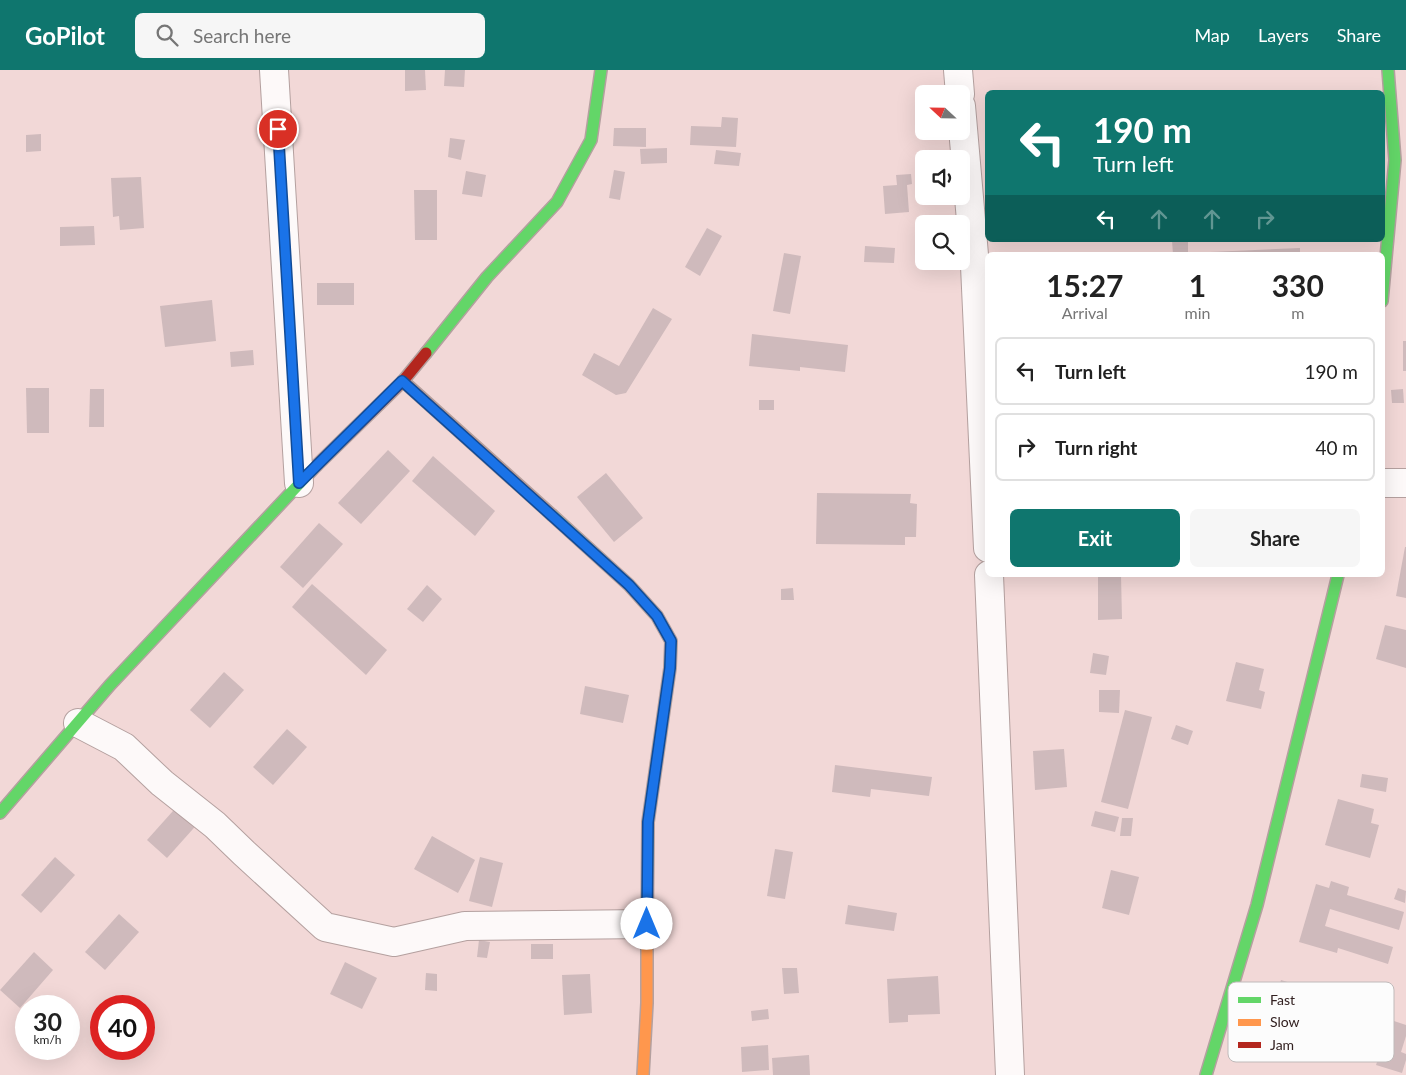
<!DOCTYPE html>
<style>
body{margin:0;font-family:Lato,sans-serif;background:#f6f6f6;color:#222;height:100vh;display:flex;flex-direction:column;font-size:19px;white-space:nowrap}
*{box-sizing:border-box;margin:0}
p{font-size:16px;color:#767676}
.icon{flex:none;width:28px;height:28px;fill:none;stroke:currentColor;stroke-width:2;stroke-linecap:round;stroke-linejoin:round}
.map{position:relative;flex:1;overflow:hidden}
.details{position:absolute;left:985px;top:182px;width:400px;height:325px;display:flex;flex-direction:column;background:#fff;border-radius:8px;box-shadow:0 5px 20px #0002}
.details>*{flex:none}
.banner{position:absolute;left:985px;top:20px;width:400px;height:152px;border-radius:8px;box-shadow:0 5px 20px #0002;background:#0f766e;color:#fff;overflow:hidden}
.needle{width:32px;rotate:292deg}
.fabs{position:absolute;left:915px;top:15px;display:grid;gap:10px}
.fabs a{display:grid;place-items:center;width:55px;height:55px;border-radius:8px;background:#fff;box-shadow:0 5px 20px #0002;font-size:25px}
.speed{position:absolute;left:15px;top:925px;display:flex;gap:10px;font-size:25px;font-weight:700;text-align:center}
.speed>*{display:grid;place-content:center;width:65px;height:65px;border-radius:50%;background:#fff;box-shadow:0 5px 20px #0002;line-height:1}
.speed small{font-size:12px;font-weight:400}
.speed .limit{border:8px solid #d22;background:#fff;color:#111}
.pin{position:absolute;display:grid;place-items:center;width:42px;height:42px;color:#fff;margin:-21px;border:2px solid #fff;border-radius:50%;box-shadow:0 1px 5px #0007}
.me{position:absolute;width:55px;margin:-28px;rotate:0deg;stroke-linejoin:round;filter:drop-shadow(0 0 4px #0008)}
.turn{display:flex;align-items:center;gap:18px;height:105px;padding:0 25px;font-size:22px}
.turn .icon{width:65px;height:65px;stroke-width:2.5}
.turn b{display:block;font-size:35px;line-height:42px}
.lanes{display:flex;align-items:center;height:48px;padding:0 25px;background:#0003;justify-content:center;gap:25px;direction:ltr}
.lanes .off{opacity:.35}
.eta{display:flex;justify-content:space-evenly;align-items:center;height:85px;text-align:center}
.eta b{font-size:30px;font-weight:700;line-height:35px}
.cta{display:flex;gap:10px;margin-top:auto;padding:10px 25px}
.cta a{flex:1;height:58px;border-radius:8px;background:#0f766e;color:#fff;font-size:20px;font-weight:700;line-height:58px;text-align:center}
.cta a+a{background:#f6f6f6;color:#222}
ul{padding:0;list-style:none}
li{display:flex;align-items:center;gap:15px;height:68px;margin:0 10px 8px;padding:0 15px;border:2px solid #e0e0e0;border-radius:8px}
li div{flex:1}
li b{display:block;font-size:19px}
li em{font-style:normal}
header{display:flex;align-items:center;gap:30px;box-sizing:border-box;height:70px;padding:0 25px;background:#0f766e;color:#fff}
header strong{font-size:24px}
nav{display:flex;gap:28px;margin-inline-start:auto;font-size:18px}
.search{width:350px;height:45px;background:#f6f6f6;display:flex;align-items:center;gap:12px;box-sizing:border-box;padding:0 18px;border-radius:8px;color:#767676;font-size:19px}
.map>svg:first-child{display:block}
.building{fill:#cfbabc}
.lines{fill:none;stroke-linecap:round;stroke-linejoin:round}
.street-casing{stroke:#b4a09f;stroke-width:30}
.fast-casing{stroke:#b4a09f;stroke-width:14}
.slow-casing{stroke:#b4a09f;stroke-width:14}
.jam-casing{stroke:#b4a09f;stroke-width:14}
.street{stroke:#fdf9f9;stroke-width:28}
.fast{stroke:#63d668;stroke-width:11}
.slow{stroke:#ff974d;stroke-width:11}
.jam{stroke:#b3261e;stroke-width:11}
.route-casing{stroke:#114b97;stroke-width:12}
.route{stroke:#1a73e8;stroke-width:9}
.key{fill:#fcfcfc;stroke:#c0baba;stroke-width:1}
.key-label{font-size:14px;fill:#332121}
</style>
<header>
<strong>GoPilot</strong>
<div class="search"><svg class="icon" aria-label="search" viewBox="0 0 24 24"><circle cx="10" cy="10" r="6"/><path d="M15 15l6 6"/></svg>Search here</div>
<nav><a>Map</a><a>Layers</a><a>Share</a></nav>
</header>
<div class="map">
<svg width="1406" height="1005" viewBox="0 0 1406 1005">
<rect width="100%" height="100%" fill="#f2d8d7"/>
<g class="building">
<path d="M405 0H425L426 20 405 21Z"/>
<path d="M445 0H465L464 17 444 16Z"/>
<path d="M722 47 738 48 736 77 690 75 691 56 721 57Z"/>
<path d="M614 58H646V77L613 76Z"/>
<path d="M41 64V81L26 82V65Z"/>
<path d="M450 68 465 70 461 90 448 87Z"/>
<path d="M667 78V93L641 94 640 79Z"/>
<path d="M716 80 741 83 739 96 714 94Z"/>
<path d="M614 100 625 102 620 130 609 128Z"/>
<path d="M466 101 486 105 482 127 462 124Z"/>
<path d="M911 104 912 114 907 115 909 142 885 144 883 116 897 115 896 105Z"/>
<path d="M141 107 144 158 120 160 119 146 113 147 111 108Z"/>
<path d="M414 120H437V170H415Z"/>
<path d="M94 156 95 175 60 176V157Z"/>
<path d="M707 158 722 166 700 206 685 197Z"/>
<path d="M1172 170H1188V183L1300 178V185H1173Z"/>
<path d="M865 176 895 178 894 193 864 192Z"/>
<path d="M784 183 801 186 790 244 773 241Z"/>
<rect x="317" y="213" width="37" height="22"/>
<path d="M212 230 216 271 165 277 160 236Z"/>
<path d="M653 238 672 249 626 323 616 325 582 305 594 283 619 296Z"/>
<path d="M752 264 848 275 845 302 800 297V301L749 296Z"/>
<rect x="1403" y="271" width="3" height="30"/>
<path d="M253 280 254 295 231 297 230 282Z"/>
<path d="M26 318H49V363H27Z"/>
<path d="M90 319H104V357H89Z"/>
<path d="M1403 319 1404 333H1392L1391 320Z"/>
<rect x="759" y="330" width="15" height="10"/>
<path d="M388 380 410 401 361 454 338 433Z"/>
<path d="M433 386 495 441 475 466 412 411Z"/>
<path d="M606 403 643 448 614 472 577 427Z"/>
<path d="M817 423 911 424 910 433 917 434 916 467H905V475L816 474Z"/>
<path d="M319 453 343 474 303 518 280 497Z"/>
<path d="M1405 477H1406V528L1396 526Z"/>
<path d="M1098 505H1121L1122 549 1098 550Z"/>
<path d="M312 514 387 580 366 605 292 537Z"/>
<path d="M427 515 442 529 423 552 407 539Z"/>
<path d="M793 518 794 530H781V519Z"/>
<path d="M1385 555 1406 560V598L1376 589Z"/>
<path d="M1093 583 1109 586 1106 605 1090 603Z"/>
<path d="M1236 592 1264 599 1259 620 1265 622 1261 639 1226 631Z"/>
<path d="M224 602 244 620 210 658 190 640Z"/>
<path d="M585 616 629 625 623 653 580 644Z"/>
<path d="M1099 620H1120L1119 643 1099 642Z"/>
<path d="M1125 640 1152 647 1128 739 1101 732Z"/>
<path d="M1176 655 1193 661 1188 675 1171 669Z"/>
<path d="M287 659 307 677 273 715 253 697Z"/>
<path d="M1064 679 1067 717 1035 720 1033 681Z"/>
<path d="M835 695 932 707 929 726 871 719 870 727 832 722Z"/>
<path d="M1362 704 1388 708 1386 722 1360 717Z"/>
<path d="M1338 729 1374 739 1371 753 1379 755 1370 788 1325 775Z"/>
<path d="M181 732 201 750 167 788 147 770Z"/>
<path d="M1095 741 1119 747 1115 762 1091 756Z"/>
<path d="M1122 748H1133L1131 766H1120Z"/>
<path d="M432 766 475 790 458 823 414 799Z"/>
<path d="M775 779 793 782 785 829 767 826Z"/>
<path d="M55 787 75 805 41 843 21 825Z"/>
<path d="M480 787 503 793 492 837 469 831Z"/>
<path d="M1111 800 1139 807 1129 845 1102 838Z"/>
<path d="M1331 811 1349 817 1347 825 1404 842 1399 860 1330 839 1325 856 1393 877 1388 894 1338 878 1337 883 1299 872 1316 814 1329 818Z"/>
<path d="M1398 818 1406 821 1405 833 1394 829Z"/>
<path d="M848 835 897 843 894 861 845 854Z"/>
<path d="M119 844 139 862 105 900 85 882Z"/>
<path d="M479 870 490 872 487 888 477 887Z"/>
<rect x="531" y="874" width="22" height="15"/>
<path d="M34 882 53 900 20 938 0 920Z"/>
<path d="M345 892 377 908 362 939 330 924Z"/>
<path d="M782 898H797L799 923 784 924Z"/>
<path d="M426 903 437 904V921L425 920Z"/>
<path d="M590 904 592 943 564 945 562 905Z"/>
<path d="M938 906 940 944 908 945V952L889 953 887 909Z"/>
<path d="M1281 910 1307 918 1306 923 1313 925 1311 933 1314 941 1305 974 1266 963Z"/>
<path d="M768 939 769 949 752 951 751 941Z"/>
<path d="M1391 950 1406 955V966L1401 982 1406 984V990L1402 1003 1376 995Z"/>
<path d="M768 975 769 1000 742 1002 741 977Z"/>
<path d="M809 985 810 1005H773L772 988Z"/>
</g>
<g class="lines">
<g class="street-casing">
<g id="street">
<path d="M274 0 299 413"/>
<path d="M958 0 960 24"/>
<path d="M961 36 975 196 988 478"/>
<path d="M1382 413H1406"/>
<path d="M989 505 1010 1005"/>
<path d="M78 653 124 677 162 713 215 755 244 783 325 857 394 872 465 856 647 854"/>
</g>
</g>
<g class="fast-casing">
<g id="fast">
<path d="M1382 231 1395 90 1388 0"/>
<path d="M426 283 487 207 557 132 591 70 601 0"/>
<path d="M552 445 629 515 657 546 671 571 670 598 648 752 647 869"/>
<path d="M0 743 110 615 316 396"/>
<path d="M1206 1005 1257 835 1338 505"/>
</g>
</g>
<g class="slow-casing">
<g id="slow">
<path d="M403 311 552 445"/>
<path d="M643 1005 647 933V869"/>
</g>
</g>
<g class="jam-casing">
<path id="jam" d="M316 396 403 311 426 283"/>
</g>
<use href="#street" class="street"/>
<use href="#fast" class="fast"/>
<use href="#slow" class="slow"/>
<use href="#jam" class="jam"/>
</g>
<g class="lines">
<g class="route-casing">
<path id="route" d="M278 59 299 413 402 311 629 515 657 546 671 571 670 598 648 752 647 854"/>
</g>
<use href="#route" class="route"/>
</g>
<rect x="1228" y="912" width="166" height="80" rx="8" class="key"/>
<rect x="1238" y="927" width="23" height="6" fill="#63d668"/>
<rect x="1238" y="949" width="23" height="7" fill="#ff974d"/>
<rect x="1238" y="972" width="23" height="6" fill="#b3261e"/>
<g class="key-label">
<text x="1270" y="935">Fast</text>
<text x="1270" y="957">Slow</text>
<text x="1270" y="980">Jam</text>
</g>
</svg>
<div class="fabs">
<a><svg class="needle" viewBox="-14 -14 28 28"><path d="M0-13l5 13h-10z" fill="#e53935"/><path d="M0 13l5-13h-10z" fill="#767676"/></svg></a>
<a><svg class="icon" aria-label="sound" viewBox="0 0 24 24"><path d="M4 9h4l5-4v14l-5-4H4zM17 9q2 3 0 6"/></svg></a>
<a><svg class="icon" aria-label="search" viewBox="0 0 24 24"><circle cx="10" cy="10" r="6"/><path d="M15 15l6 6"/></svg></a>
</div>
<div class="speed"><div>30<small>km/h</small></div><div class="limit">40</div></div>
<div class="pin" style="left:278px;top:59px;background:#d93025"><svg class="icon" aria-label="arrive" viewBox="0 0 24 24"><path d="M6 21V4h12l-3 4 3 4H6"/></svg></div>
<svg class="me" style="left:647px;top:854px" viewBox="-20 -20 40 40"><circle r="19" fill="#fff"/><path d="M0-13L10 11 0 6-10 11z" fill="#1a73e8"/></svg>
<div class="banner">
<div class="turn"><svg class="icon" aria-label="left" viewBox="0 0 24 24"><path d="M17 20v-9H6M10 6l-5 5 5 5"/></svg><div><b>190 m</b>Turn left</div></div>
<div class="lanes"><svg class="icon" aria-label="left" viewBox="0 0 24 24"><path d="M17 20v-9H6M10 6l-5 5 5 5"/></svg><svg class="icon off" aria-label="ahead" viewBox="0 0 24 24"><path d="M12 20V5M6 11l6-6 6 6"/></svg><svg class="icon off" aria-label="ahead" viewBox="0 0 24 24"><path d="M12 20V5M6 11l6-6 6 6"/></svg><svg class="icon off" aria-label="right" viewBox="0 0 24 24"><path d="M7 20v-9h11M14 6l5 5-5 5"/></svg></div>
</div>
<section class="details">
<div class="eta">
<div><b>15:27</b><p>Arrival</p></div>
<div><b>1</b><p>min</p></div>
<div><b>330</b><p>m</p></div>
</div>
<ul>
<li><svg class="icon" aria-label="left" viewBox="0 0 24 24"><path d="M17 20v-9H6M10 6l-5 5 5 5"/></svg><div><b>Turn left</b></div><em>190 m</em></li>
<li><svg class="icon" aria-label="right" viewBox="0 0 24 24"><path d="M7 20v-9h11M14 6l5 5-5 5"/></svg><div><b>Turn right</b></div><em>40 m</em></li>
</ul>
<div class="cta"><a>Exit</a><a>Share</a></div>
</section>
</div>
